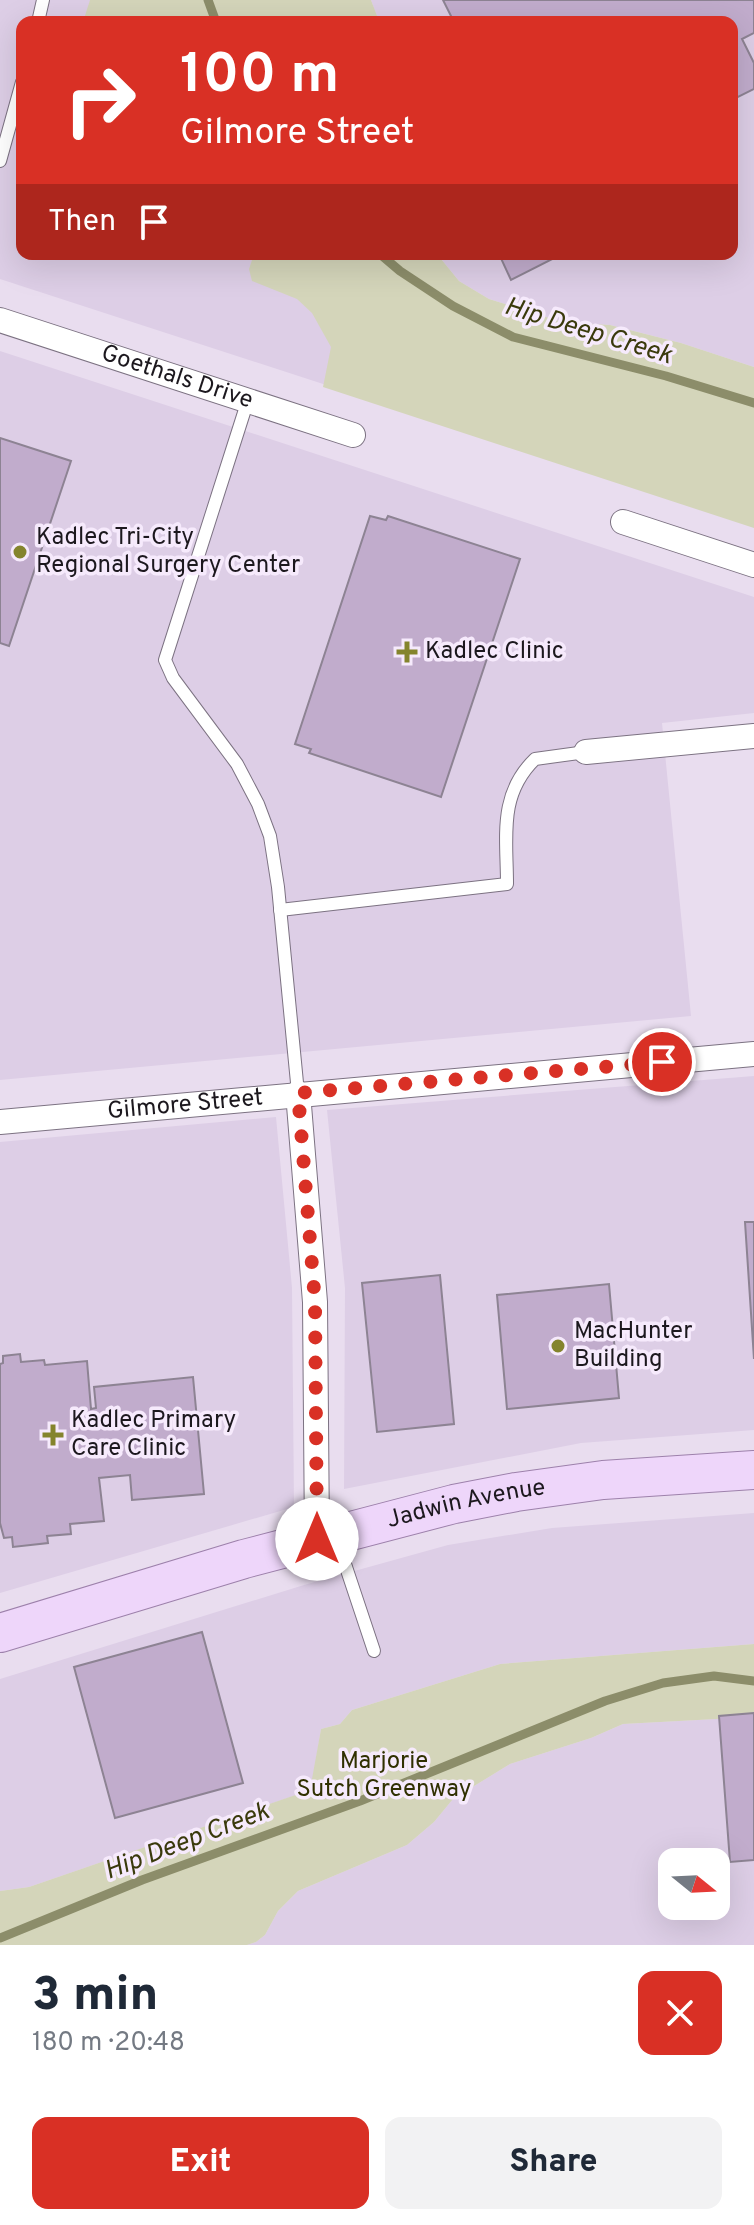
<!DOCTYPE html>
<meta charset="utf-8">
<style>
body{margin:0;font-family:Overpass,sans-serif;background:#f2f2f3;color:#1f2937;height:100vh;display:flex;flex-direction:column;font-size:30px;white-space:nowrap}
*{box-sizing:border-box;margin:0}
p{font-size:26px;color:#747a83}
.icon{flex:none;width:44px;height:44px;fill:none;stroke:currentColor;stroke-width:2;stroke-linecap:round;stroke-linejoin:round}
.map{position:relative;height:1945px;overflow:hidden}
.side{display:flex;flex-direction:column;background:#fff;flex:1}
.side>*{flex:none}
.guide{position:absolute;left:16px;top:16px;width:722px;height:244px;border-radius:16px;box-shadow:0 8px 32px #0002;background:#d93025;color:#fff;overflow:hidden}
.needle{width:52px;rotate:108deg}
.tools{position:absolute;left:658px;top:1848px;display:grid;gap:16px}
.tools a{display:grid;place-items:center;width:72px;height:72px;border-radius:16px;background:#fff;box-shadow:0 8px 32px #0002;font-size:40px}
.pin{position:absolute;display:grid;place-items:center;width:68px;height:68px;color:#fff;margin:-34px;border:4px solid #fff;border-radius:50%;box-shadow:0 2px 8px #0007}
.me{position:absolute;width:88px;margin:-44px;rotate:0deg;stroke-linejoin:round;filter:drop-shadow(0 0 6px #0008)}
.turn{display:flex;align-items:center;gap:28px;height:168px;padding:0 32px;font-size:36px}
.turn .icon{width:104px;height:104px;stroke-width:2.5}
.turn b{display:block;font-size:56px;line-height:68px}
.then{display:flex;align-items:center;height:76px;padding:0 32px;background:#0003;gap:16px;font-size:30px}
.round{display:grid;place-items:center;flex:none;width:84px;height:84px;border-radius:16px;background:#f2f2f3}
.summary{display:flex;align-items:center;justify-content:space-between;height:136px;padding:0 32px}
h1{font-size:48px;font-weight:800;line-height:60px}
.action{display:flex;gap:16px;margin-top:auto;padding:16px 32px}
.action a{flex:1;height:92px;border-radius:16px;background:#d93025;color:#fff;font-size:32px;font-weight:800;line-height:92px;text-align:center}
.action a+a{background:#f2f2f3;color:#1f2937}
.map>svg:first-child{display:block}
.built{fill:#ddcee6;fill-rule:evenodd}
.green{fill:#d4d5ba}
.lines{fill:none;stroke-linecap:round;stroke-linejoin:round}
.stream{stroke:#8c8d6a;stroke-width:9}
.building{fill:#c1accc;stroke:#8d8393;stroke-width:2}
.lane-casing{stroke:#7c7282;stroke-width:14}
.street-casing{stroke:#7c7282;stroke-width:26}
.primary-casing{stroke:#9d81ab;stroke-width:40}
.lane{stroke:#fff;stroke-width:12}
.street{stroke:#fff;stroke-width:24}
.primary{stroke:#eed6fa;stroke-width:38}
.route{stroke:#d93025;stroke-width:14;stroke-dasharray:0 25.2}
.poi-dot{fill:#84842d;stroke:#f6eafc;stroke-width:3}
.labels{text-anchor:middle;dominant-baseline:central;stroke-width:7;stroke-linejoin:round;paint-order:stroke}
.street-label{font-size:24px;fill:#1c181e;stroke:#f6eafc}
.poi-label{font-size:24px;fill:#1c181e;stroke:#f6eafc;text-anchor:start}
.park-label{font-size:24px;fill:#303001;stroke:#f6eafc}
.water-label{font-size:26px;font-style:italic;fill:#3a3a0c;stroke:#f6eafc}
</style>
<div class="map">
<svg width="754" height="1945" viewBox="0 0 754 1945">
<rect width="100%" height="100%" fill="#e9ddef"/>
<g class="built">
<path d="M0 0H179L185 22H22V254H345L360 396 0 279Z"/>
<path d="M371 0H754V367L681 343 610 325 562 322 489 299 459 281 437 254H732V22H379Z"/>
<path d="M0 351 754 597V713L662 723 691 1016 0 1080Z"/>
<path d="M754 1076V1430L581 1443 344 1489 345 1288 327 1110Z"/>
<path d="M276 1117 292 1288 294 1507 0 1593V1142Z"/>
<path d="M754 1513V1644L500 1664 352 1710 340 1724 321 1729 311 1790 29 1887 0 1891V1679L304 1585 448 1545 552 1528Z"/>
<path d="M754 1717V1945H247L256 1942 265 1935 278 1911 298 1891 407 1845 434 1822 453 1799 510 1764 591 1738 623 1724ZM672 1862H716V1906H672Z"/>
</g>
<g class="green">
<path d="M90 0H371L379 21 83 22Z"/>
<path d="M254 254H437L459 281 489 299 562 322 610 325 681 343 754 367V528L323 387 331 347 312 313 297 299 252 281 249 269Z"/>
<path d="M754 1644V1717L623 1724 591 1738 510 1764 453 1799 434 1822 407 1845 298 1891 278 1911 265 1935 256 1942 247 1945H0V1891L29 1887 310 1790 321 1729 340 1724 352 1710 500 1664Z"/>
</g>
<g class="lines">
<g class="stream">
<path d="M208 0 216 22"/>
<path d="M380 254 400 271 453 306 513 337 666 376 754 403"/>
<path d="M0 1938 142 1880 360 1801 605 1701 663 1683 714 1676 754 1681"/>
</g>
</g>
<g class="building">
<path d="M443 0H754V33L742 39 754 63V89L732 100V22H454Z"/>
<path d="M499 254H562L511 280Z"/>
<path d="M0 438 71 461 9 646 0 643Z"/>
<path d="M370 516 386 520 388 516 520 559 441 797 309 753 311 749 295 744Z"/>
<path d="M745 1222H754V1359Z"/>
<path d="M440 1275 454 1424 377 1432 362 1283Z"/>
<path d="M609 1284 619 1398 507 1409 497 1295Z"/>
<path d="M20 1354 21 1362 44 1360 45 1365 87 1361 91 1409 96 1408 94 1387 193 1377 204 1494 132 1500 130 1475 99 1478 104 1521 70 1524 71 1534 47 1536 48 1543 13 1547 12 1537 4 1538 0 1523V1364L3 1363V1356Z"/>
<path d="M202 1632 243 1783 115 1818 74 1667Z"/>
<path d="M754 1713V1860L730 1862 719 1716Z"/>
</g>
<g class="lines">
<g class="lane-casing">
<g id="lane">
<path d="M38 22 43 0"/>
<path d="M0 161 22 82"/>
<path d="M248 400 165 660 173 678 237 764 258 804 270 836 278 887 298 1093"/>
<path d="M280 910 507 884C507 837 498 795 535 759L586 752"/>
<path d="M337 1540 374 1651"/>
</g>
</g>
<g class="street-casing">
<g id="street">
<path id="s1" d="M0 320 353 435"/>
<path d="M623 522 754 565"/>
<path d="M586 752 754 736"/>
<path d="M298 1093 315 1302 317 1539"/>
<path id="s2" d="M0 1122 754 1054"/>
</g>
</g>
<g class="primary-casing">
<g id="primary">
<path id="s3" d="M0 1633 244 1559 454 1504 516 1492 603 1480 754 1470"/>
</g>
</g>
<use href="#lane" class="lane"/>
<use href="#street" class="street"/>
<use href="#primary" class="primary"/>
</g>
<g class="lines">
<path class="route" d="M317 1539 315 1302 298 1093 662 1062"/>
</g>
<g class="poi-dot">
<circle cx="20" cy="552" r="8"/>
<path d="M403 640h8v8h8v8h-8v8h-8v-8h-8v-8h8z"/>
<circle cx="558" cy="1346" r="8"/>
<path d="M49 1423h8v8h8v8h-8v8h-8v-8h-8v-8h8z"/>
</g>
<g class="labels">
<g class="street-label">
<text stroke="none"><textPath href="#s1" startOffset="186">Goethals Drive</textPath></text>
<text stroke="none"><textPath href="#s2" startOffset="186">Gilmore Street</textPath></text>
<text stroke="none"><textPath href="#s3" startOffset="484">Jadwin Avenue</textPath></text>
</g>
<g class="poi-label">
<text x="36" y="538">Kadlec Tri-City<tspan x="36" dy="28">Regional Surgery Center</tspan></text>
<text x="425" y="652">Kadlec Clinic</text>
<text x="574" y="1332">MacHunter<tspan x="574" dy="28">Building</tspan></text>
<text x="71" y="1421">Kadlec Primary<tspan x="71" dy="28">Care Clinic</tspan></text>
</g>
<g class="park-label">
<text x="384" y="1762">Marjorie<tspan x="384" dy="28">Sutch Greenway</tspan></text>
</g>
<g class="water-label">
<text transform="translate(588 332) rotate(17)">Hip Deep Creek</text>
<text transform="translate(187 1842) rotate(-21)">Hip Deep Creek</text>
</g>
</g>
</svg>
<div class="tools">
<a><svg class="needle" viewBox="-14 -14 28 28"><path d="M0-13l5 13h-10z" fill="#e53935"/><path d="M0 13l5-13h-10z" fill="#747a83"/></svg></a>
</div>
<div class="pin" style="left:662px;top:1062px;background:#d93025"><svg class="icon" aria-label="arrive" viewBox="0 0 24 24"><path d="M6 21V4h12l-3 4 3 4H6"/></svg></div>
<svg class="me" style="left:317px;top:1539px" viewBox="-20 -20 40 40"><circle r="19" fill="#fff"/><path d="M0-13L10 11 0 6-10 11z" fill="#d93025"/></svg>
<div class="guide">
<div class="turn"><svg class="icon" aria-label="right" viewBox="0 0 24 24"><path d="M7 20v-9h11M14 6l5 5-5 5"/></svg><div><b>100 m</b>Gilmore Street</div></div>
<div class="then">Then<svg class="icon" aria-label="arrive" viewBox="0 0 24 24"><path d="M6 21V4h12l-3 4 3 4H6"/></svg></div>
</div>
</div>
<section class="side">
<div class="summary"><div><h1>3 min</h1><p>180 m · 20:48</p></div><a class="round" style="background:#d93025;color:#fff"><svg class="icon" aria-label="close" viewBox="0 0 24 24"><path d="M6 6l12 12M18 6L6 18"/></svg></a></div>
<div class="action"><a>Exit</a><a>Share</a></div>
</section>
